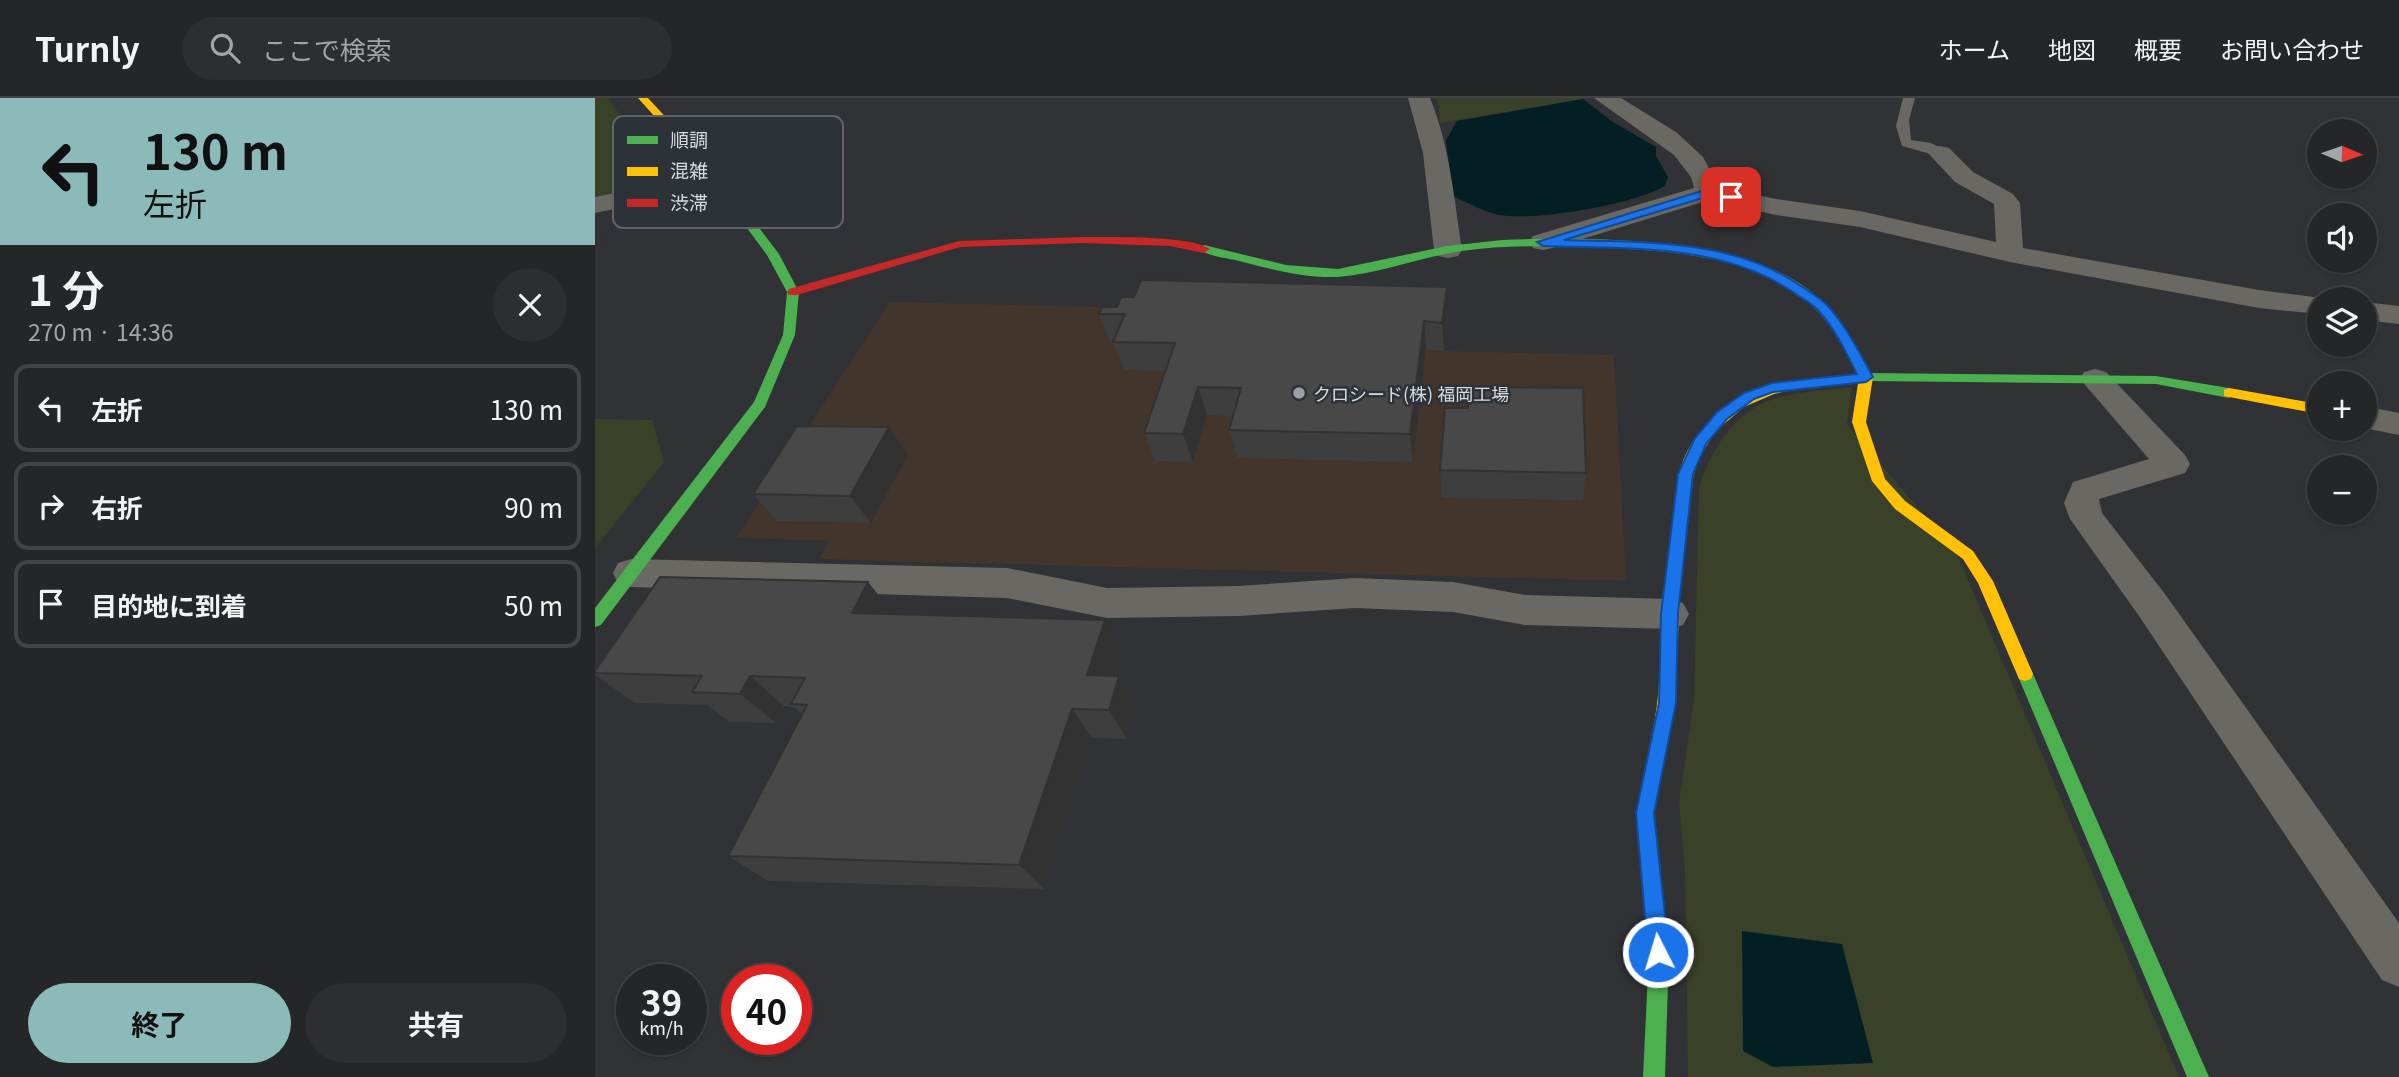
<!DOCTYPE html>
<html lang="ja">
<meta charset="utf-8">
<style>
body{margin:0;font-family:Georgia,"Noto Sans JP",serif;background:#2c2e30;color:#f1f3f6;height:100vh;display:flex;flex-direction:column;font-size:26px;white-space:nowrap}
*{box-sizing:border-box;margin:0}
p{font-size:23px;color:#a3a5a8}
.icon{flex:none;width:38px;height:38px;fill:none;stroke:currentColor;stroke-width:2;stroke-linecap:round;stroke-linejoin:round}
.map{position:relative;flex:1;overflow:hidden}
.sheet{display:flex;flex-direction:column;background:#242628;width:595px}
.sheet>*{flex:none}
.guide{background:#8bbbb9;color:#111;overflow:hidden}
.needle{width:46px;rotate:92deg}
.controls{position:absolute;left:1712px;top:21px;display:grid;gap:14px}
.controls a{display:grid;place-items:center;width:70px;height:70px;border-radius:50%;background:#242628;box-shadow:0 2px 5px #0004,0 0 0 2px #414345;font-size:35px}
.speed{position:absolute;left:21px;top:866px;display:flex;gap:14px;font-size:35px;font-weight:700;text-align:center}
.speed>*{display:grid;place-content:center;width:91px;height:91px;border-radius:50%;background:#242628;box-shadow:0 2px 5px #0004,0 0 0 2px #414345;line-height:1}
.speed small{font-size:18px;font-weight:400}
.speed .limit{border:10px solid #d22;background:#fff;color:#111}
.pin{position:absolute;display:grid;place-items:center;width:60px;height:60px;color:#fff;margin:-30px;border-radius:14px;box-shadow:0 4px 10px #0006}
.me{position:absolute;width:77px;margin:-38px;rotate:355deg;stroke-linejoin:round;filter:drop-shadow(0 0 5px #0008)}
.turn{display:flex;align-items:center;gap:24px;height:147px;padding:0 28px;font-size:32px}
.turn .icon{width:91px;height:91px;stroke-width:2.5}
.turn b{display:block;font-size:49px;line-height:60px}
.round{display:grid;place-items:center;flex:none;width:74px;height:74px;border-radius:37px;background:#2c2e30}
.overview{display:flex;align-items:center;justify-content:space-between;height:119px;padding:0 28px}
h1{font-size:42px;font-weight:700;line-height:52px}
.action{display:flex;gap:14px;margin-top:auto;padding:14px 28px}
.action a{flex:1;height:80px;border-radius:42px;background:#8bbbb9;color:#111;font-size:28px;font-weight:700;line-height:80px;text-align:center}
.action a+a{background:#2c2e30;color:#f1f3f6}
ul{padding:0;list-style:none}
li{display:flex;align-items:center;gap:21px;height:88px;margin:0 14px 10px;padding:0 14px;border:4px solid #414345;border-radius:14px}
li div{flex:1}
li b{display:block;font-size:26px}
li em{font-style:normal}
header{display:flex;align-items:center;gap:42px;box-sizing:border-box;height:98px;padding:0 35px;background:#242628;border-bottom:2px solid #414345}
header strong{font-size:33px}
nav{display:flex;gap:38px;margin-inline-start:auto;font-size:24px}
.search{width:490px;height:63px;background:#2c2e30;display:flex;align-items:center;gap:18px;box-sizing:border-box;padding:0 24px;border-radius:38px;color:#a3a5a8;font-size:26px}
main{display:flex;flex:1;min-height:0}
.map>svg:first-child{display:block}
.industrial{fill:#42352b}
.green{fill:#394128}
.water{fill:#041f23}
.lines{fill:none;stroke-linecap:round;stroke-linejoin:round}
.lane{fill:#6a6863;fill-rule:evenodd}
.street{fill:#6a6863;fill-rule:evenodd}
.fast{fill:#4caf50;fill-rule:evenodd}
.slow{fill:#ffc107;fill-rule:evenodd}
.jam{fill:#c62828;fill-rule:evenodd}
.wall{fill:#3e3e3f}
.shaded-wall{fill:#323233}
.building{fill:#484849;stroke:#323233;stroke-width:2}
.route{fill:#1a73e8;stroke:#114b97;stroke-width:2}
.poi-dot{fill:#9d9fa3;stroke:#2d3238;stroke-width:2.5}
.labels{text-anchor:middle;dominant-baseline:central;stroke-width:5;stroke-linejoin:round;paint-order:stroke}
.poi-label{font-size:18px;fill:#d7dade;stroke:#2d3238;text-anchor:start}
.key{fill:#2d3238;stroke:#60646a;stroke-width:2}
.key-label{font-size:19px;fill:#d7dade}
</style>
<header>
<strong>Turnly</strong>
<div class="search"><svg class="icon" aria-label="search" viewBox="0 0 24 24"><circle cx="10" cy="10" r="6"/><path d="M15 15l6 6"/></svg>ここで検索</div>
<nav><a>ホーム</a><a>地図</a><a>概要</a><a>お問い合わせ</a></nav>
</header>
<main>
<section class="sheet">
<div class="guide">
<div class="turn"><svg class="icon" aria-label="left" viewBox="0 0 24 24"><path d="M17 20v-9H6M10 6l-5 5 5 5"/></svg><div><b>130 m</b>左折</div></div>
</div>
<div class="overview"><div><h1>1 分</h1><p>270 m · 14:36</p></div><a class="round"><svg class="icon" aria-label="close" viewBox="0 0 24 24"><path d="M6 6l12 12M18 6L6 18"/></svg></a></div>
<ul>
<li><svg class="icon" aria-label="left" viewBox="0 0 24 24"><path d="M17 20v-9H6M10 6l-5 5 5 5"/></svg><div><b>左折</b></div><em>130 m</em></li>
<li><svg class="icon" aria-label="right" viewBox="0 0 24 24"><path d="M7 20v-9h11M14 6l5 5-5 5"/></svg><div><b>右折</b></div><em>90 m</em></li>
<li><svg class="icon" aria-label="arrive" viewBox="0 0 24 24"><path d="M6 21V4h12l-3 4 3 4H6"/></svg><div><b>目的地に到着</b></div><em>50 m</em></li>
</ul>
<div class="action"><a>終了</a><a>共有</a></div>
</section>
<div class="map">
<svg width="1804" height="979" viewBox="0 0 1804 979">
<rect width="100%" height="100%" fill="#303235"/>
<path class="industrial" d="M295 204 853 217 849 253 1019 257 1031 483 224 461 234 443 141 440Z"/>
<g class="green">
<path d="M0 0H13L73 87 0 102Z"/>
<path d="M840 0H987L988 1 845 25 844 7Z"/>
<path d="M1257 289 1252 326 1362 456 1584 979H1093L1090 773 1084 705 1099 601 1104 390C1116 351 1140 312 1182 300 1205 293 1233 292 1257 289Z"/>
<path d="M0 321 57 322 69 364 0 450Z"/>
</g>
<g class="water">
<path d="M988 1 1018 24 1061 49V58L1073 79 1070 88C1036 107 943 123 904 117 889 114 873 105 858 98L851 42 862 23Z"/>
<path d="M1147 833 1247 846 1278 965 1178 969 1148 953Z"/>
</g>
<g class="lines">
<path class="lane" d="M1308 0H1320L1314 22 1316 42 1336 45 1350 52V58C1341 59 1317 50 1307 48L1301 28Z"/>
<g class="street">
<path d="M813 0H835C855 49 859 100 867 152L863 158 853 160 843 158 839 152 828 55Z"/>
<path d="M999 0H1026L1081 34 1108 59 1124 89 1181 101 1265 113 1401 144 1399 106 1360 84 1333 55 1336 50 1345 48 1354 50 1378 74 1418 96 1425 105 1428 150 1664 192 1735 201H1724V216L1664 210 1415 164 1265 129 1181 117 1114 102 958 150 948 152 938 150 934 144 938 138 1099 90 1096 79 1079 57Z"/>
<path d="M123 74 132 77 136 82 132 87 0 115V99Z"/>
<path d="M1769 204 1804 208V226L1769 222Z"/>
<path d="M1500 271 1511 274 1590 357 1595 366 1590 375 1504 401 1507 415 1570 496 1804 825V889L1787 882 1544 518 1475 421 1469 405 1478 384 1554 361 1485 281 1489 274Z"/>
<path d="M1769 308 1804 315V337L1769 330Z"/>
<path d="M36 461 412 470 512 490 643 488 760 480 858 484 930 497 1075 501 1088 505 1094 516 1088 527 1075 531 930 527 858 514 760 510 643 518 512 520 412 500 36 489 23 485 18 475 23 465Z"/>
</g>
<g class="fast">
<path d="M115 76H123L184 156 204 194 200 237 170 309 6 527 0 529V510L159 304 188 237 192 194 172 157 115 80Z"/>
<path d="M907 142C994 139 1143 138 1214 192 1234 208 1249 228 1262 249L1261 252H1251C1238 231 1224 211 1203 196 1143 155 1064 152 994 149 952 148 909 147 867 153 825 159 785 176 742 179 710 180 679 172 648 164 635 160 614 159 603 151L609 147 691 167 743 171 852 148Z"/>
<path d="M1271 275 1561 278 1634 290 1641 295 1634 300 1561 286 1271 283 1194 293 1187 288 1194 283Z"/>
<path d="M1430 569 1436 571 1438 576 1614 979H1592L1422 576 1424 571Z"/>
<path d="M1069 612 1075 615 1078 620 1059 715 1074 854 1070 979H1048L1054 854 1041 715 1060 620 1063 615Z"/>
</g>
<g class="slow">
<path d="M43 0H53L123 76V80H115Z"/>
<path d="M1256 245 1262 249 1278 279 1271 324 1290 381 1310 403 1378 453 1398 483 1438 576 1436 581 1430 583 1424 581 1383 485 1368 461 1300 411 1277 383 1257 324 1264 279 1250 249Z"/>
<path d="M1194 283 1201 288 1199 291 1179 296 1149 309 1122 332 1104 359 1096 387 1085 495 1080 608 1075 625 1069 628 1063 625 1060 620C1066 586 1065 552 1067 518 1069 490 1073 461 1077 433 1080 415 1079 397 1083 379 1096 325 1142 294 1194 283Z"/>
<path d="M1634 290 1724 306V316L1629 298V292Z"/>
</g>
<path class="jam" d="M488 139C515 139 595 137 615 151L609 155 575 148 488 145 365 149 202 197H194L192 194 194 191 364 143Z"/>
</g>
<g class="wall">
<path d="M504 216 853 217 849 253 831 251 818 364 643 360 634 332 638 318 612 317 598 364 560 363 549 335 570 273 529 272 518 244H515Z"/>
<path d="M313 357 276 425 182 423 158 396Z"/>
<path d="M845 372 991 375 988 402 847 400Z"/>
<path d="M299 516 528 553 520 578H524L541 608 532 641 497 640 449 791 173 783 133 758 207 616 199 609 189 608 181 625 134 624 113 607 40 605 0 577V573Z"/>
</g>
<g class="shaded-wall">
<path d="M0 128 7 137 10 148 0 154Z"/>
<path d="M852 189 853 217 849 253 847 225Z"/>
<path d="M829 223 831 251 818 364 815 336Z"/>
<path d="M603 289 612 317 598 364 588 336Z"/>
<path d="M294 329 313 357 276 425 255 398Z"/>
<path d="M273 484 300 517 257 515Z"/>
<path d="M510 522 528 553 510 607 492 577Z"/>
<path d="M155 578 189 608 181 625 145 596Z"/>
<path d="M524 578 541 608 532 641 514 612Z"/>
<path d="M477 611 497 640 449 791 424 767Z"/>
</g>
<g class="building">
<path d="M546 182 852 189 847 225 829 223 815 336 634 332 646 290 603 289 588 336 549 335 580 245 518 244 530 216H504L507 209H522L526 199H539Z"/>
<path d="M874 289 988 290 991 375 845 372 850 310H873Z"/>
<path d="M202 328 294 329 255 398 158 396Z"/>
<path d="M65 479 273 484 257 515 510 522 492 577 524 578 514 612 477 611 424 767 133 758 212 607 196 606 210 580 155 578 145 596 97 594 107 578 0 575V573Z"/>
</g>
<path class="route" d="M1113 91 1142 99 1136 103 1114 98 969 142C1049 144 1138 141 1206 188 1215 194 1225 200 1232 207 1252 229 1264 254 1278 279L1271 284 1178 294 1159 301 1132 321 1111 346 1098 376 1083 516 1081 605 1059 715 1074 854 1071 861 1063 864 1056 861 1053 854 1041 715 1064 605 1066 516 1083 376 1100 340 1122 314 1149 295 1177 285 1262 276C1251 254 1240 231 1223 212 1217 206 1208 201 1201 196 1128 145 1034 151 948 148L942 144Z"/>
<circle class="poi-dot" cx="704" cy="295" r="7"/>
<g class="labels">
<g class="poi-label">
<text x="718" y="295">クロシード(株) 福岡工場</text>
</g>
</g>
<rect x="18" y="18" width="230" height="112" rx="10" class="key"/>
<rect x="32" y="38" width="31" height="8" fill="#4caf50"/>
<rect x="32" y="69" width="31" height="9" fill="#ffc107"/>
<rect x="32" y="101" width="31" height="8" fill="#c62828"/>
<g class="key-label">
<text x="75" y="49">順調</text>
<text x="75" y="80">混雑</text>
<text x="75" y="112">渋滞</text>
</g>
</svg>
<div class="controls">
<a><svg class="needle" viewBox="-14 -14 28 28"><path d="M0-13l5 13h-10z" fill="#e53935"/><path d="M0 13l5-13h-10z" fill="#a3a5a8"/></svg></a>
<a><svg class="icon" aria-label="sound" viewBox="0 0 24 24"><path d="M4 9h4l5-4v14l-5-4H4zM17 9q2 3 0 6"/></svg></a>
<a><svg class="icon" aria-label="layers" viewBox="0 0 24 24"><path d="M12 4l9 5-9 5-9-5zM3 14l9 5 9-5"/></svg></a>
<a>+</a>
<a>−</a>
</div>
<div class="speed"><div>39<small>km/h</small></div><div class="limit">40</div></div>
<div class="pin" style="left:1136px;top:99px;background:#d93025"><svg class="icon" aria-label="arrive" viewBox="0 0 24 24"><path d="M6 21V4h12l-3 4 3 4H6"/></svg></div>
<svg class="me" style="left:1063px;top:854px" viewBox="-20 -20 40 40"><circle r="17" fill="#1a73e8" stroke="#fff" stroke-width="3"/><path d="M0-11L8 9 0 5-8 9z" fill="#fff"/></svg>
</div>
</main>
